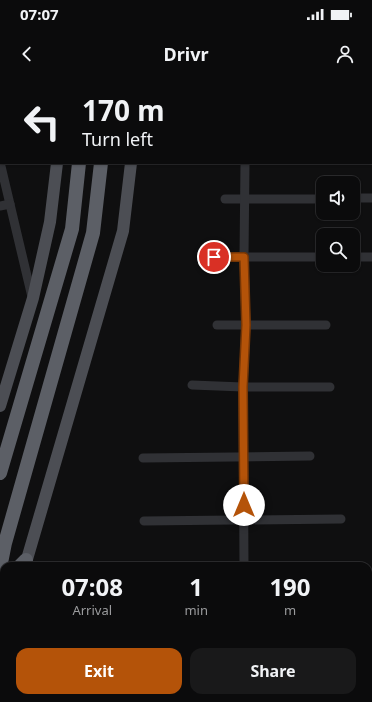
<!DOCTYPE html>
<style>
body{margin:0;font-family:"Noto Sans",sans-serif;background:#19191a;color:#f1f3f6;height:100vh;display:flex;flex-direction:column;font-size:15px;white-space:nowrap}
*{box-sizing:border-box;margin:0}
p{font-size:13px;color:#9a9b9d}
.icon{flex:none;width:22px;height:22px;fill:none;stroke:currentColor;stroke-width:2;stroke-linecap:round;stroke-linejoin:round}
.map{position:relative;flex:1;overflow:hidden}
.details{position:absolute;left:0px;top:482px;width:372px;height:140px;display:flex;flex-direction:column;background:#0b0b0c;border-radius:12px 12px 0 0;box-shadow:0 1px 3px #0004,0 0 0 1px #2b2b2d}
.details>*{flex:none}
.top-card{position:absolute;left:0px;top:0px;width:372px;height:84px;box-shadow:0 1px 3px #0004,0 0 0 1px #2b2b2d;background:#0b0b0c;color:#f1f3f6;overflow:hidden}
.tools{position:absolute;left:316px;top:96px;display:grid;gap:8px}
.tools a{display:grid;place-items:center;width:44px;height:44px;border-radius:8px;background:#0b0b0c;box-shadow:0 1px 3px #0004,0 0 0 1px #2b2b2d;font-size:20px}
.pin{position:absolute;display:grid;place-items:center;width:34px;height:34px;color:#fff;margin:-17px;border:2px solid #fff;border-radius:50%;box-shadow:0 1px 4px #0007}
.me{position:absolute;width:44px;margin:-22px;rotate:0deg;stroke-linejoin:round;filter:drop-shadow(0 0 3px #0008)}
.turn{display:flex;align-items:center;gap:14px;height:84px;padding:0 16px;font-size:18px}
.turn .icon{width:52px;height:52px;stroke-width:2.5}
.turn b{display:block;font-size:28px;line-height:34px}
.eta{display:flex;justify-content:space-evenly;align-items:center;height:68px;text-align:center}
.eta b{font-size:24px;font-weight:700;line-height:28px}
.action{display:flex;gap:8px;margin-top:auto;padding:8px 16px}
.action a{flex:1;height:46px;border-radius:12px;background:#b45309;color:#fff;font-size:16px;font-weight:700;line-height:46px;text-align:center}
.action a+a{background:#19191a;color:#f1f3f6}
.status{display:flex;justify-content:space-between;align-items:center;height:28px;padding:0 20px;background:#0b0b0c;direction:ltr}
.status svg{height:11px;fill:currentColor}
header{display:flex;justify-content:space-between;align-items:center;height:52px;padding:0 16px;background:#0b0b0c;font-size:18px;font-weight:700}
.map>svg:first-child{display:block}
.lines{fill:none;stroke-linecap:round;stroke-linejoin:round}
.minor{stroke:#303135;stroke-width:9}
.major{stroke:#4c4e54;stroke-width:12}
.highway{stroke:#5c5f66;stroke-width:14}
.route-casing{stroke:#753606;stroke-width:10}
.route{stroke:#b45309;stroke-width:7}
</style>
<div class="status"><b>07:07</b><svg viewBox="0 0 49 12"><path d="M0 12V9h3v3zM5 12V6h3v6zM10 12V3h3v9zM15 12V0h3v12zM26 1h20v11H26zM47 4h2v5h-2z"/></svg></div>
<header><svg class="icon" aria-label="back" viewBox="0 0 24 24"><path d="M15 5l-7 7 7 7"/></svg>Drivr<svg class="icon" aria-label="person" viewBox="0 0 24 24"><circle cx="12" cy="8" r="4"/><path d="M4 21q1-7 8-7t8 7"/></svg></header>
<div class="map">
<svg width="372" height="622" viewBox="0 0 372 622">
<rect width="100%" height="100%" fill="#0f0f10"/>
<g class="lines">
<g class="minor">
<path d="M251 0V1"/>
<path d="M290 0V1"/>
<path d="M327 0V1"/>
<path d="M366 1 372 0"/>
<path d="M0 75H1"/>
<path d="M0 82 32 217"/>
<path d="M353 118H372"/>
<path d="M225 119H323"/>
<path d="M0 126 10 124"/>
<path d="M214 177H323"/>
<path d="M353 177H372"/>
<path d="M217 245H326"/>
<path d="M192 305 243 307H330"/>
<path d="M143 378 310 376"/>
<path d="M144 441 341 439"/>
<path d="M244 486 243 307 246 245 244 177 245 83"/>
<path d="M244 622V618"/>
</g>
<g class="major">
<path d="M66 1V0"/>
<path d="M142 1V0"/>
<path d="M0 326 33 218 50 142 57 83"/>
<path d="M25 486 123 151 131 83"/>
<path d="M12 618V622"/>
</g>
<g class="highway">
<path d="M87 1 88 0"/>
<path d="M110 1V0"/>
<path d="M0 393 72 149 79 83"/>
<path d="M20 486 26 480"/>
<path d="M0 488 5 463 93 153 101 83"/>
<path d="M0 508 4 503"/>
</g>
</g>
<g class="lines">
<g class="route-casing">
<path id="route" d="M214 177H244L246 245 243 307 244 425"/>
</g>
<use href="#route" class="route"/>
</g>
</svg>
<div class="tools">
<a><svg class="icon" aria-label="sound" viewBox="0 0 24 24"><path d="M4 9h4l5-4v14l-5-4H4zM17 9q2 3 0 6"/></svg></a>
<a><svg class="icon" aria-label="search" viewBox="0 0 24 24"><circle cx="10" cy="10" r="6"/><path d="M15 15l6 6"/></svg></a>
</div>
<div class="pin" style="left:214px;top:177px;background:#d93025"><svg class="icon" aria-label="arrive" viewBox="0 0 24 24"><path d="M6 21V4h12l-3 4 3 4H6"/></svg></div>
<svg class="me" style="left:244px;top:425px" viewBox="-20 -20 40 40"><circle r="19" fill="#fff"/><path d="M0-13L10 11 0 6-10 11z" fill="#b45309"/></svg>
<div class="top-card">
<div class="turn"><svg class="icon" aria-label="left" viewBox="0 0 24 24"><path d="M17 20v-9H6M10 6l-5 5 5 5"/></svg><div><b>170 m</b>Turn left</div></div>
</div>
<section class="details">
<div class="eta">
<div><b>07:08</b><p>Arrival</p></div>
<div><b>1</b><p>min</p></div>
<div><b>190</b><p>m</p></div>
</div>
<div class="action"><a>Exit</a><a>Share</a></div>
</section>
</div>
